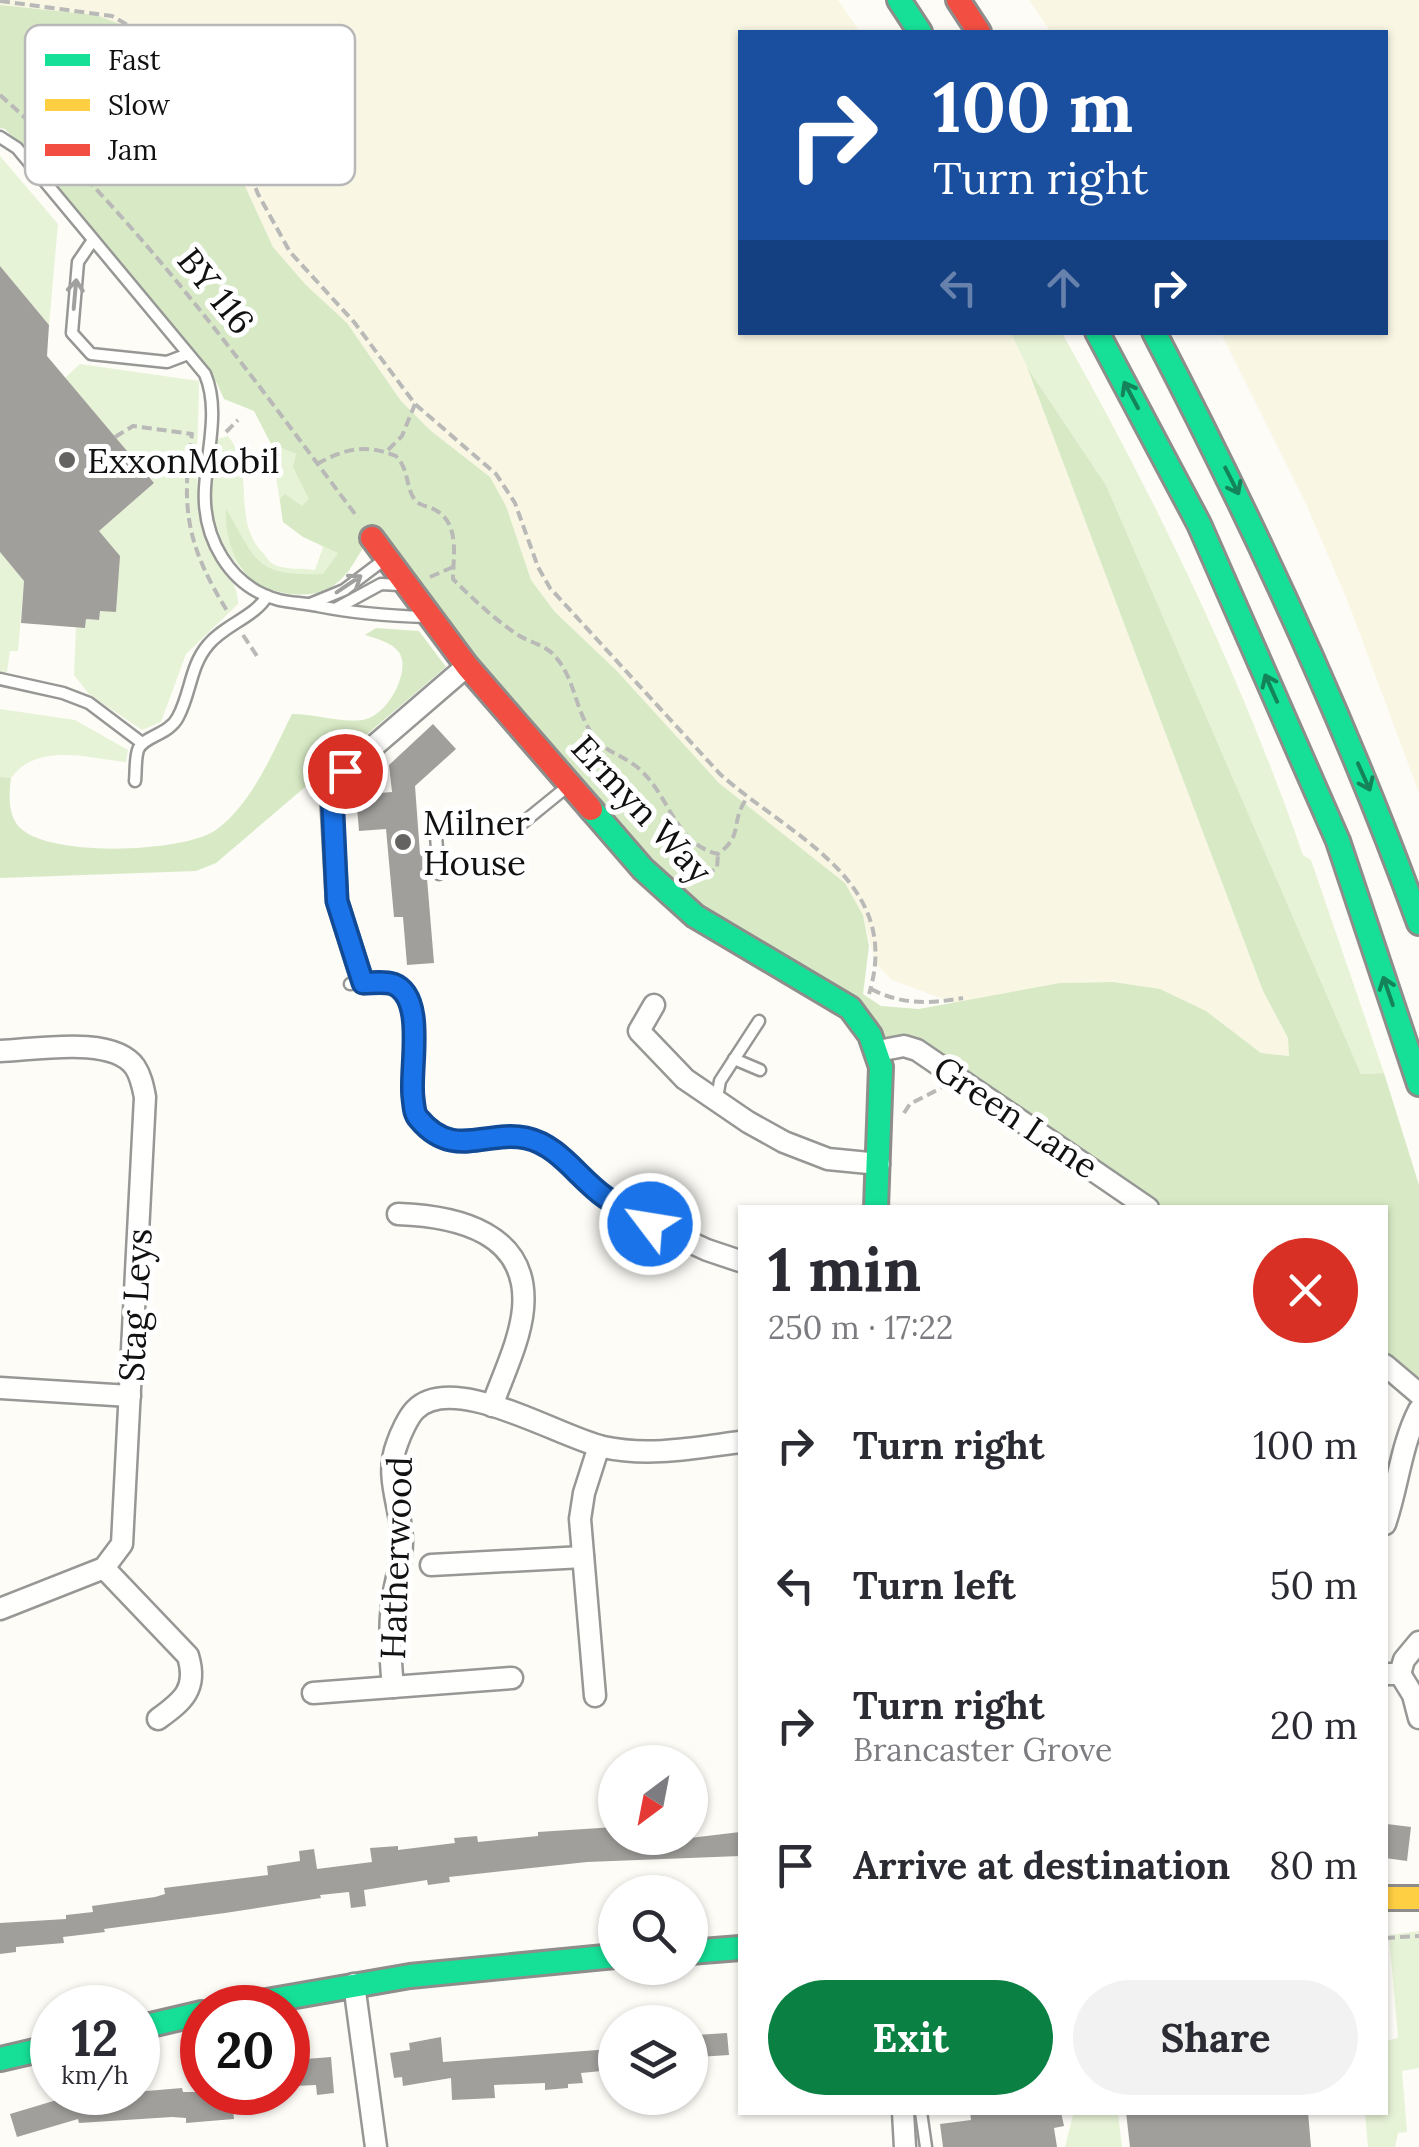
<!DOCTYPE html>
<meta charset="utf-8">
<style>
body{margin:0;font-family:Lora,serif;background:#f2f2f3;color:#2b2b33;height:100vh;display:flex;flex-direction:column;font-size:38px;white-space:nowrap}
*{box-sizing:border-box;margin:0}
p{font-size:32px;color:#7c7c81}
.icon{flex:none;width:55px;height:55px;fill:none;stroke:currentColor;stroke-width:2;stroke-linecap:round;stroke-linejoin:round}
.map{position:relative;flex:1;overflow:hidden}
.details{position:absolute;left:738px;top:1205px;width:650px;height:910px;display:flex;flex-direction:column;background:#fff;border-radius:0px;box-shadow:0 2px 8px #0004}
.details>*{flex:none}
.banner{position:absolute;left:738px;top:30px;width:650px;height:305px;border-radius:0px;box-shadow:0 2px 8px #0004;background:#1a4fa0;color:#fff;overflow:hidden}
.needle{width:65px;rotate:212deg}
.tools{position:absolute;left:598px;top:1745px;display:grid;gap:20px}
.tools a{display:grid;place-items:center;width:110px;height:110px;border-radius:50%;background:#fff;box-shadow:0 2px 8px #0004;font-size:50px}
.speed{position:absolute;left:30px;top:1985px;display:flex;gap:20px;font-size:50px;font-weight:700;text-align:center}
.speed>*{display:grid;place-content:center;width:130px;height:130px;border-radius:50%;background:#fff;box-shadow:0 2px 8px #0004;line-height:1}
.speed small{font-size:25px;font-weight:400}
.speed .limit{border:15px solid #d22;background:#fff;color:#111}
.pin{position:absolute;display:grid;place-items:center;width:85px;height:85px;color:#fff;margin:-42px;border:5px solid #fff;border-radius:50%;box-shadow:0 2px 10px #0007}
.me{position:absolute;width:110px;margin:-55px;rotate:301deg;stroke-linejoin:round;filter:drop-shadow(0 0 8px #0008)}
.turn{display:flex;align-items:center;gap:35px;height:210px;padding:0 30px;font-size:45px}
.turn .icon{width:130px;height:130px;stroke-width:2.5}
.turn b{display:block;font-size:70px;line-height:85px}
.lanes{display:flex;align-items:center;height:95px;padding:0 30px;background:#0003;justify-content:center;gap:50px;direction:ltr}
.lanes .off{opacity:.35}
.round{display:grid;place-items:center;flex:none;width:105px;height:105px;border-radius:52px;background:#f2f2f3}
.head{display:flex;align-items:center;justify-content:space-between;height:170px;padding:0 30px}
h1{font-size:60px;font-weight:800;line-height:75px}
.button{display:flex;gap:20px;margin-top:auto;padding:20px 30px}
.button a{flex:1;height:115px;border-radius:60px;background:#0b8043;color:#fff;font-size:40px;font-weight:800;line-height:115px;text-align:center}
.button a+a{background:#f2f2f3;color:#2b2b33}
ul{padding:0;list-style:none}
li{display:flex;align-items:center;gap:30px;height:140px;padding:0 30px}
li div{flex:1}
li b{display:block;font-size:38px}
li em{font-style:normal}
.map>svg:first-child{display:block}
.farmland{fill:#f9f7e4}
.green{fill:#e7f3d7}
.forest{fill:#d8eac5}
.building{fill:#a19f9c}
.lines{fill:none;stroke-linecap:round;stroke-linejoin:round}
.lane-casing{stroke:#979795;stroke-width:15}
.street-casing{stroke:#979795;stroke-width:25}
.fast-casing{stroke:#8e8d8b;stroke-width:28}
.slow-casing{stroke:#8e8d8b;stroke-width:28}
.jam-casing{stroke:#8e8d8b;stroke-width:28}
.path{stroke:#b9b9b8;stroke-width:4;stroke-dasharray:10 5;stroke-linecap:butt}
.lane{stroke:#fffffe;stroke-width:10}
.street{stroke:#fffffe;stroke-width:20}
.fast{stroke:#16e098;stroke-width:22}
.slow{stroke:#ffcf43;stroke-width:22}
.jam{stroke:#f24e42;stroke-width:22}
.oneway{stroke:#a0a09f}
.oneway2{stroke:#14835b}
.route-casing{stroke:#114b97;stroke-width:25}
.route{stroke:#1a73e8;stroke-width:18}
.poi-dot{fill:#646362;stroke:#fff;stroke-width:4}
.labels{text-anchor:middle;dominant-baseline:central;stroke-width:10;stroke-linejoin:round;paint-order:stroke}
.street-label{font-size:35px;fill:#111;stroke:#fff}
.poi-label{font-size:35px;fill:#111;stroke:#fff;text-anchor:start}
.key{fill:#fff;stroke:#b8b8b8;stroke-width:2.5}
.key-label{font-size:28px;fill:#111}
</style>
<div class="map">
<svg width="1419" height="2147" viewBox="0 0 1419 2147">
<rect width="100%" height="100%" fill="#fdfcf7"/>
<g class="farmland">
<path d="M0 0H838L860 32H740V332L1011 333 1027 367 1263 991 1288 1038 1290 1056 1261 1053 1206 1011 1113 982 1060 983 957 1004 892 980 875 963 863 915 845 883 719 783 616 670 555 612 531 580 490 477 430 430 401 401 347 323 306 285 273 247 238 171 221 121 96 15 6 6 0 5Z"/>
<path d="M1029 0H1419V793L1348 602 1306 504 1221 333 1385 332V32H1051Z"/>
</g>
<g class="green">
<path d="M0 156 58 224 49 325 0 266Z"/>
<path d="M1011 333H1062C1156 499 1240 674 1303 855L1311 860 1384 1073 1361 1074 1106 485 1027 367Z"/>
<path d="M80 364 199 381C199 432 192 486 205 536 212 560 239 578 238 604L186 654 161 722 142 730 89 694 74 675 76 627 85 628 86 619 98 620 100 611H116L87 517 108 523 154 483 65 378Z"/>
<path d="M228 436C257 472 230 521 264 554 267 558 270 563 275 565 285 570 304 568 315 570L323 547 283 522 271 444 296 454 350 570C343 576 335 586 327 589 281 608 233 573 216 531 206 504 211 467 217 439Z"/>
<path d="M0 552 24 581 18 651H10L7 672 0 682Z"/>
<path d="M0 709 75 720 128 750 126 762C87 758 37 742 11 778L0 777Z"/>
<path d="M1419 1931V2068L1402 2071 1407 2132 1398 2133 1395 2147H1368L1365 2113 1385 2112V2041L1398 2038 1389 1935Z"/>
<path d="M1097 2113H1118L1122 2147H1065L1073 2115Z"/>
</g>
<g class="forest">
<path d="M0 5 96 15 128 27 165 51 193 78 221 121 238 171 273 247 306 285 347 323 401 401 430 430 490 477 506 506 531 580 555 612 616 670 719 783 845 883 863 915 869 946 863 994 881 1006 919 1009 1060 983 1113 982 1160 989 1206 1011 1261 1053 1289 1056 1288 1038 1263 991 1027 367 1106 485 1361 1074 1384 1073 1419 1185V1386L1385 1356V1208L1160 1207 952 1062 918 1042 884 1038 710 920 363 548C354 563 344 581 328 589 303 601 258 593 242 569 230 551 225 530 226 509 258 563 255 576 323 574L338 553 303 537 283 522 280 499 285 494 302 506 309 499 293 467 296 454 271 444 254 411 224 399 214 377C146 293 79 207 5 129L0 128Z"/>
<path d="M376 628 419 631 446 667 216 863 196 871 0 878V777L11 778C9 793 8 810 16 823 38 859 184 853 216 830 252 804 273 752 292 714 315 714 340 723 362 720 384 718 406 681 402 660 400 644 377 639 365 635Z"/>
</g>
<g class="building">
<path d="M0 266 49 325 47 356 154 483 99 531 120 556 116 612 100 611 99 620 86 619 85 628 21 623 24 581 0 552Z"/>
<path d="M433 724 456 749 415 786 420 854H425L434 963 407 965 403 917H394L386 829 359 831 356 795 392 792 389 765Z"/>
<path d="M1387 1824 1411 1827 1407 1861 1385 1858Z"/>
<path d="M615 1827V1838H690L740 1832V1856L587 1862 449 1877 450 1882 428 1885 427 1880 364 1890 366 1906 351 1908 349 1892 320 1895 321 1898 225 1913 104 1929 105 1932 63 1937 64 1943 16 1947V1952L0 1954V1923L66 1919V1915L93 1912 92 1906 155 1897 165 1894 164 1888 268 1875 267 1866 300 1861 299 1851 314 1849 317 1869 372 1862 370 1848 398 1846V1850L455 1843 454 1838 477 1836 478 1842 538 1836V1832Z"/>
<path d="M727 2033 729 2055 698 2057 696 2035Z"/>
<path d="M441 2037 443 2062 610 2049 612 2070 581 2073 583 2083 568 2084V2088L545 2090V2083L494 2085 495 2098 452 2100 451 2078 403 2086 402 2077 394 2078 390 2053 410 2050 409 2043Z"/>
<path d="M331 2057 334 2093 317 2095 316 2085 295 2086 292 2060Z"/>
<path d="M182 2088 183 2092H231L234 2119 186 2123V2118L172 2117 79 2123 78 2119 17 2137 10 2114 60 2099H87V2096Z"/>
<path d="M970 2112H1061L1064 2126 1054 2128 1057 2147H943L940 2124 971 2120Z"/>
<path d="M1126 2112H1308L1311 2147H1130Z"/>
</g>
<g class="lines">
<g class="lane-casing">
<g id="lane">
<path d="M0 137 17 148 205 374C220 409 207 451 205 488 202 537 229 587 279 600 292 603 305 603 318 606 353 613 388 616 425 617"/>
<path d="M93 240 78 262 72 333 91 354 167 362 188 354"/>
<path d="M310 604 344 590 385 559"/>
<path d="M337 608 381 584 399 585"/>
<path d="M0 679 63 693 89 703 142 743"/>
<path d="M135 781C136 772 135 759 138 750 143 736 169 735 178 717 191 693 190 666 208 645 224 625 255 617 267 596"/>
<path d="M439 874 436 836 440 831 520 825 568 786"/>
<path d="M350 984C362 983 377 981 389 983 426 990 413 1052 412 1079 412 1090 411 1108 416 1117 442 1159 489 1132 524 1138 558 1143 578 1177 604 1196 618 1207 635 1215 650 1224"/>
<path d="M734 1059 760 1070"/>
<path d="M717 1098 720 1081 759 1021"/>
<path d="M921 2112 926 2147"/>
</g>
</g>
<g class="street-casing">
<g id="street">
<path d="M363 983 337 901 331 793 345 771 467 666"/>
<path d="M654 1005 639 1031 685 1079 748 1122 784 1142 828 1159 879 1164"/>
<path d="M0 1051C34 1050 113 1035 135 1067 141 1076 143 1087 145 1097L122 1544 104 1568 0 1609"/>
<path d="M878 1051 904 1046 917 1050 1148 1208"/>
<path d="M398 1214C456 1216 530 1232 523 1309 520 1341 503 1375 492 1406"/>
<path d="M650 1224 707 1250 740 1261"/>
<path d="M1385 1365 1419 1394"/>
<path d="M0 1388 130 1396"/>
<path d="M1385 1524C1398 1486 1401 1445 1419 1410"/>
<path d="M431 1565 583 1557"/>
<path d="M104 1568 188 1656C198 1689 183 1701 158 1719"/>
<path d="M1385 1674H1400L1413 1695 1419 1718"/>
<path d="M1400 1674 1404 1660 1419 1642"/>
<path d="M393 1687C390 1658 389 1631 392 1603 395 1582 402 1563 402 1542 402 1508 384 1478 397 1444 400 1435 408 1417 415 1410 453 1371 559 1437 603 1447 649 1457 694 1448 740 1442"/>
<path d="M313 1693 512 1678"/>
<path d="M595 1696 580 1519 584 1493 599 1446"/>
<path d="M354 1984 376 2147"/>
<path d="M903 2112 905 2147"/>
</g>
</g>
<g class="fast-casing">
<g id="fast">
<path d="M899 0 920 32"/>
<path d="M1097 332 1199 524 1338 841 1419 1084"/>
<path d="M1154 332C1254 524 1345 719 1419 923"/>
<path d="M591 809 643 869 695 916 850 1008 870 1035 881 1067 876 1208"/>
<path d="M690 1952 740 1948"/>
<path d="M227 2008 410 1976 615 1956"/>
<path d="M138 2028 202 2013"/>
<path d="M0 2059 52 2047"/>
</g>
</g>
<g class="slow-casing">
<path id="slow" d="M1385 1898H1419"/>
</g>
<g class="jam-casing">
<g id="jam">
<path d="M958 0 979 32"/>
<path d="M372 538 467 666 591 809"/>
</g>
</g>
<g class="path">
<path d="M0 1 112 16 167 48 190 68 212 95 234 133 258 194 290 252 354 322 415 404 496 474 515 503 538 567 550 588 720 774C789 836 904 880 869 994"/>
<path d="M0 95C139 218 247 370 358 518"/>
<path d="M226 432 238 420"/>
<path d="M115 437 133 426 192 434C180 511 188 548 229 614"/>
<path d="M388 450 402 436 415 404"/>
<path d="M317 464C345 448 366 444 396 456 410 471 405 487 415 500 421 507 430 506 437 511 460 525 453 557 453 579 473 599 494 619 518 635 529 642 542 644 552 653 574 675 574 704 589 729 603 753 618 752 637 767 670 794 674 844 718 854 745 834 729 823 747 798"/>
<path d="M430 577 453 567"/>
<path d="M243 635 257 656"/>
<path d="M693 883 717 868 718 854"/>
<path d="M871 989C902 1005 929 1004 963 998"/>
<path d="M904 1113 910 1104 941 1088"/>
<path d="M1385 1938 1419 1936"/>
</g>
<use href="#lane" class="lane"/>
<use href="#street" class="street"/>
<use href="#fast" class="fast"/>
<use href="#slow" class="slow"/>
<use href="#jam" class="jam"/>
</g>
<defs><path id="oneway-shaft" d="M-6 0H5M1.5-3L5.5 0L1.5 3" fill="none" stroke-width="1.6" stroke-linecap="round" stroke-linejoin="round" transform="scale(2.5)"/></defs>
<g class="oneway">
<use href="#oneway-shaft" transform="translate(75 294) rotate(-85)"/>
<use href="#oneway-shaft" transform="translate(349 584) rotate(-34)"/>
</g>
<g class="oneway2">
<use href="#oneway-shaft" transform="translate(1131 395) rotate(-118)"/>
<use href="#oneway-shaft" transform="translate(1232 481) rotate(63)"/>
<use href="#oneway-shaft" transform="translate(1271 688) rotate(-114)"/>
<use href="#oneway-shaft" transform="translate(1364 777) rotate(66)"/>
<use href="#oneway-shaft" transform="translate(1388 991) rotate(-109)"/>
</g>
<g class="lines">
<g class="route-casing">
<path id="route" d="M345 771 332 793 337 901 363 983C373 983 384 981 393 984 427 997 409 1069 413 1098 414 1106 414 1114 419 1119 453 1160 486 1130 526 1138 559 1145 578 1178 605 1197 619 1207 635 1215 650 1224"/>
</g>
<use href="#route" class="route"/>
</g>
<g class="poi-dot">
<circle cx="67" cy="460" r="10"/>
<circle cx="403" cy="842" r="10"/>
</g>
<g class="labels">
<g class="street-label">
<text transform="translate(216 291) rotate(51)">BY 116</text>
<text transform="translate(642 809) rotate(47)">Ermyn Way</text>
<text transform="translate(1016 1117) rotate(34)">Green Lane</text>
<text transform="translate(135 1305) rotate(-87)">Stag Leys</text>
<text transform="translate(396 1558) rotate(-88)">Hatherwood</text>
</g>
<g class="poi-label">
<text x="87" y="460">ExxonMobil</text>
<text x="423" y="822">Milner<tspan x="423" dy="40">House</tspan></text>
</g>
</g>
<rect x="25" y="25" width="330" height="160" rx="15" class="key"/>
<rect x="45" y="54" width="45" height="12" fill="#16e098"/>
<rect x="45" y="99" width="45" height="12" fill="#ffcf43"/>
<rect x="45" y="144" width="45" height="12" fill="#f24e42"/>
<g class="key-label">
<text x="108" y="70">Fast</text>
<text x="108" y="115">Slow</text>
<text x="108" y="160">Jam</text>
</g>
</svg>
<div class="tools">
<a><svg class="needle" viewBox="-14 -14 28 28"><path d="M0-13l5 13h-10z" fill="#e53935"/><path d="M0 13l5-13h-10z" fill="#7c7c81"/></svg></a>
<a><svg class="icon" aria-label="search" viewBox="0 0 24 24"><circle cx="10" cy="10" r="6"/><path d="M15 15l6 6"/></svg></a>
<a><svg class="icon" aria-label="layers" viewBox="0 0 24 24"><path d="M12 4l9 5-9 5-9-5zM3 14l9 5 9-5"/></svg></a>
</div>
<div class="speed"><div>12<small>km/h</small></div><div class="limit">20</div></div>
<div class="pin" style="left:345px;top:771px;background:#d93025"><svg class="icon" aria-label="arrive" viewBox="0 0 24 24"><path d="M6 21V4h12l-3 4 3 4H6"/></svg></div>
<svg class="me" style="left:650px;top:1224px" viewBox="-20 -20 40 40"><circle r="17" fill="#1a73e8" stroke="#fff" stroke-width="3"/><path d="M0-11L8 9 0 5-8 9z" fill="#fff"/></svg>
<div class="banner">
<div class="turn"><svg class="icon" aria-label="right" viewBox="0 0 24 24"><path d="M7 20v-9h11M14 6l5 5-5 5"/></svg><div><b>100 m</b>Turn right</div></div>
<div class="lanes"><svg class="icon off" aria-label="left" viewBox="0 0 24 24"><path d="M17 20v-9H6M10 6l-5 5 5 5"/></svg><svg class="icon off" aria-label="ahead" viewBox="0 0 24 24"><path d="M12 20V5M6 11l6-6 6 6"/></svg><svg class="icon" aria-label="right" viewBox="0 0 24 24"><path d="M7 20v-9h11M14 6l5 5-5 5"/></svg></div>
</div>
<section class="details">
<div class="head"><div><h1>1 min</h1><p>250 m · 17:22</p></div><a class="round" style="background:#d93025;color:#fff"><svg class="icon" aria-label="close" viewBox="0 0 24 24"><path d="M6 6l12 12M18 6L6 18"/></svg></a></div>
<ul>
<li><svg class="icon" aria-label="right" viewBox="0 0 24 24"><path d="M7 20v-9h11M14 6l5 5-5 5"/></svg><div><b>Turn right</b></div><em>100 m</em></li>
<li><svg class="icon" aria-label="left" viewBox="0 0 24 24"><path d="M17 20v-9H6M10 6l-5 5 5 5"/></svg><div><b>Turn left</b></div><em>50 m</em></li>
<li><svg class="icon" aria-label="right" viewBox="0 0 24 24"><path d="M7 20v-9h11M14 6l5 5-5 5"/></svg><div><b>Turn right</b><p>Brancaster Grove</p></div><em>20 m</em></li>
<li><svg class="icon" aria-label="arrive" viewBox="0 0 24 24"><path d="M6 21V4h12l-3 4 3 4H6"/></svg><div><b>Arrive at destination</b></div><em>80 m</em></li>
</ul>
<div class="button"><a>Exit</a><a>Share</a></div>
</section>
</div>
